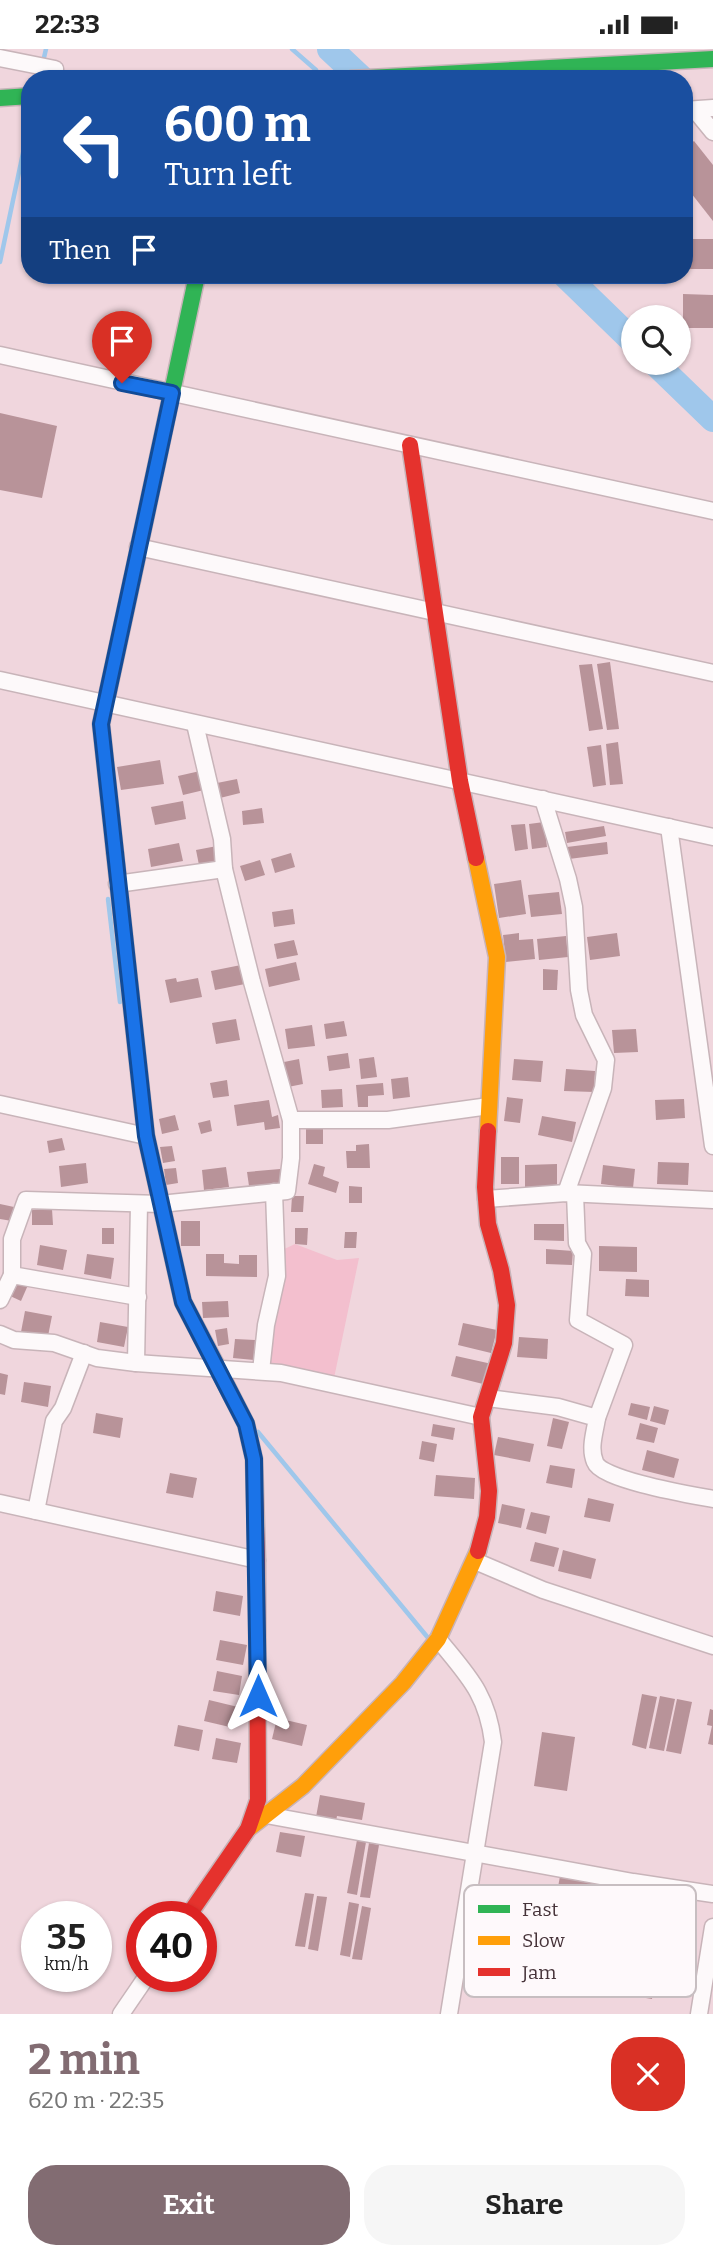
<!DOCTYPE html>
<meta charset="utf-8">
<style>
body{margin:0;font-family:Bitter,serif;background:#f6f6f6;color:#222;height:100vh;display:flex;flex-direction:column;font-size:26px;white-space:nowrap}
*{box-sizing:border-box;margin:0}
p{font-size:23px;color:#767676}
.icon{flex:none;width:38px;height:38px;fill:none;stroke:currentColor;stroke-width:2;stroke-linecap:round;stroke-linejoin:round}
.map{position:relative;height:1965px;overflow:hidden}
.details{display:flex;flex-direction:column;background:#fff;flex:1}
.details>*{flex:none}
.banner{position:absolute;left:21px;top:21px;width:672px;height:214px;border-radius:28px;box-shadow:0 2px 5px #0004;background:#1a4fa0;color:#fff;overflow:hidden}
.controls{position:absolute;left:621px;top:256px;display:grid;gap:14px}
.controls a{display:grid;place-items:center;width:70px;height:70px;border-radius:50%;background:#fff;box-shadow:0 2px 5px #0004;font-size:35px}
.speed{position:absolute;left:21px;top:1852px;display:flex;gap:14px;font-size:35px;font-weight:700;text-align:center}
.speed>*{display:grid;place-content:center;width:91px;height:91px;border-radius:50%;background:#fff;box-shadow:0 2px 5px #0004;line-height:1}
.speed small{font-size:18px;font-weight:400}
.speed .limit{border:10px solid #d22;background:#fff;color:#111}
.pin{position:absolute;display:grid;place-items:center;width:60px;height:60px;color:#fff;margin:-72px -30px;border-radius:50% 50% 50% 0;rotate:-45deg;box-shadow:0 0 7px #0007}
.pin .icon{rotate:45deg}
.me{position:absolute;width:77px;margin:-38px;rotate:0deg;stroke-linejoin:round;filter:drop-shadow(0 0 5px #0008)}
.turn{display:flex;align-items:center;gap:24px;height:147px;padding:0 28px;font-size:32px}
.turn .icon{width:91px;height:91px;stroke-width:2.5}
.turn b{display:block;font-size:49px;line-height:60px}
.then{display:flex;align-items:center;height:66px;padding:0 28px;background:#0003;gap:14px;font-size:26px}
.round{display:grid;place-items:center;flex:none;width:74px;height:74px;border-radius:28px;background:#f6f6f6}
.summary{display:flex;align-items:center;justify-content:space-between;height:119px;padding:0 28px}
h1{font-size:42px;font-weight:700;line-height:52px;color:#826c72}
.primary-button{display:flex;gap:14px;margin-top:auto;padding:14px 28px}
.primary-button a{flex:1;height:80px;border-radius:28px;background:#826c72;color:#fff;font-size:28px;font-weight:700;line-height:80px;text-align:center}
.primary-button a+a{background:#f6f6f6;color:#222}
.status{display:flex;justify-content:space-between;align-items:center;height:49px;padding:0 35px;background:#fff;direction:ltr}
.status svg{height:19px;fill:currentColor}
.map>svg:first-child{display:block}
.green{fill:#f3bfce}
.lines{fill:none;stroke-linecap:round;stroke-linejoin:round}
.stream{stroke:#9fc7eb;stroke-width:4.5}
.river{stroke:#9fc7eb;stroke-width:26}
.building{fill:#b89399}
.street-casing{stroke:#c8b4b9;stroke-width:19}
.fast-casing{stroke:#c8b4b9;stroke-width:19}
.slow-casing{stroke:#c8b4b9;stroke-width:19}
.jam-casing{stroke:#c8b4b9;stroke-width:19}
.street{stroke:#fdf9fa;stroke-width:16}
.fast{stroke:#30b455;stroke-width:16}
.slow{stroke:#ff9f0a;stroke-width:16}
.jam{stroke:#e5322d;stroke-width:16}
.route-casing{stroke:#114b97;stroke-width:18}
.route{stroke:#1a73e8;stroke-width:12}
.key{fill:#fef9fb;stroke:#c7bec1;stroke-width:2}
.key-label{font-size:19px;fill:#463339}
</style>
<div class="status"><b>22:33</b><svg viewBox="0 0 49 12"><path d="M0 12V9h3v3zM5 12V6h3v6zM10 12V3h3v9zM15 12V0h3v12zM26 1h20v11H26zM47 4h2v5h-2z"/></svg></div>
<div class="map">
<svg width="713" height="1965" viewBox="0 0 713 1965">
<rect width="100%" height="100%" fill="#f0d6dd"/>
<path class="green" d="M295 1195 337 1211 359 1209 333 1334 262 1318 276 1204Z"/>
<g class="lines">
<g class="stream">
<path d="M292 0 316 21 320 30"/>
<path d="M39 30 46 0"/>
<path d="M0 213 30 71"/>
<path d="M108 850 120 953"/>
<path d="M258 1383 429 1590"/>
</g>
<g class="river">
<path d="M330 0 362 30"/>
<path d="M565 226 634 293"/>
<path d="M654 313 713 370"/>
</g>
</g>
<g class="building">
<path d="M694 92 713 116V172L684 135V100Z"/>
<rect x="684" y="190" width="29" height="30"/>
<path d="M683 245 713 246V279H683Z"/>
<path d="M0 364 57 377 42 449 0 441Z"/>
<path d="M610 613 619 680 607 681 597 615Z"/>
<path d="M592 615 603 680 589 682 579 616Z"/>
<path d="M618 693 623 735 610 736 606 695Z"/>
<path d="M601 696 606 736 593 738 587 698Z"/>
<path d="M160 711 164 735 121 741 117 718Z"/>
<path d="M200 722 204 741 183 746 178 727Z"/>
<path d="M237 730 240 744 220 749 217 734Z"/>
<path d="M183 752 186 770 155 776 151 758Z"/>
<path d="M262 759 264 774 243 776 242 762Z"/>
<path d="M544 773 547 798 532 800 529 775Z"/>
<path d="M525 775 528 800 515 802 511 776Z"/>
<path d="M604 777 606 787 567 794 565 783Z"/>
<path d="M607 793 608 805 569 810 567 798Z"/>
<path d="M179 794 183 812 151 818 148 800Z"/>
<path d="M217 797 220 812 199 816 196 801Z"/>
<path d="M291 804 295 818 275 824 271 810Z"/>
<path d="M260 811 265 826 245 832 240 817Z"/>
<path d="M521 831 526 865 499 869 494 835Z"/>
<path d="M559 843 562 865 531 868 528 846Z"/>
<path d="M293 860 295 875 274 878 272 863Z"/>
<path d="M519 884V891L533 890 535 910 506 913 503 886Z"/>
<path d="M617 884 620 907 590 911 587 888Z"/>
<path d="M566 887 568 908 539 911 537 890Z"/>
<path d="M294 891 298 906 277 910 274 895Z"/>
<path d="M296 913 300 931 269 938 265 920Z"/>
<path d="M241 916 245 935 215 941 211 922Z"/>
<path d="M543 920 558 921 557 941H543Z"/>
<path d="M176 929 177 933 198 929 202 948 170 954 165 931Z"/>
<path d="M236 970 240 991 216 995 212 974Z"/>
<path d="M344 972 347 987 326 990 324 975Z"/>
<path d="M312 976 315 997 288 1000 285 980Z"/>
<path d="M636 980 638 1003 614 1004 612 981Z"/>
<path d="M348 1004 350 1019 329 1022 327 1007Z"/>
<path d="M374 1008 377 1028 361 1030 359 1010Z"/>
<path d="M299 1010 303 1035 288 1038 284 1013Z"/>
<path d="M514 1010 543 1012 541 1033 512 1031Z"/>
<path d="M566 1020 595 1022 594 1043 564 1042Z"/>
<path d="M408 1028 410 1048 393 1050 391 1030Z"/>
<path d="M227 1031 229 1047 213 1049 210 1034Z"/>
<path d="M383 1034 384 1046 368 1047V1058H358L356 1036Z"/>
<path d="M342 1040 343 1058 322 1059 321 1041Z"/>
<path d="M507 1048 523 1050 520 1074 504 1072Z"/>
<path d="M684 1050 685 1069 656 1071 655 1051Z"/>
<path d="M269 1051 272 1068 278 1066 280 1079 265 1081 264 1073 237 1077 234 1056Z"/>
<path d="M175 1066 179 1081 162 1085 159 1070Z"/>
<path d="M542 1067 576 1073 572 1093 538 1086Z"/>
<path d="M210 1071 212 1082 201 1085 198 1074Z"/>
<rect x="306" y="1080" width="17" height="15"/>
<path d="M62 1089 65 1101 49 1104 47 1092Z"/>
<path d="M369 1095 370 1119H347L346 1102H356V1096Z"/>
<path d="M172 1097 175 1112 163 1114 160 1098Z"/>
<rect x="501" y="1108" width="18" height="27"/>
<path d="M658 1113 689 1114 688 1136 657 1135Z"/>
<path d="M86 1114 88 1134 61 1138 59 1117Z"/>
<path d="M314 1115 325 1118 323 1127 339 1133 336 1144 308 1135Z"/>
<path d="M557 1115V1137L525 1138V1116Z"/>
<path d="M603 1116 635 1120 633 1139 601 1135Z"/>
<path d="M226 1118 229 1138 204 1141 202 1121Z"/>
<path d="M176 1119 178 1134 166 1136 164 1120Z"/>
<path d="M280 1120 281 1134 249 1137 247 1123Z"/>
<path d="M349 1137 362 1138V1154H349Z"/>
<path d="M292 1147H304L303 1163H291Z"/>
<path d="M0 1155 14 1158 12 1172 0 1170Z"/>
<path d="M52 1160 53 1176H32V1161Z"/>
<rect x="181" y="1172" width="19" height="25"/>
<path d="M534 1175H564V1192L534 1191Z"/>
<rect x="102" y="1179" width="12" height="16"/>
<path d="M295 1179H308L307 1196 295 1195Z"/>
<path d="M345 1183H357L356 1199H344Z"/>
<path d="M40 1196 67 1201 63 1221 37 1216Z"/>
<path d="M599 1197 637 1198V1223L599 1222Z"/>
<path d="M546 1200 573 1202 572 1216 546 1215Z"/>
<path d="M87 1205 114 1209 111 1230 84 1225Z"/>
<path d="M206 1205H224V1214L239 1215V1206H257V1228L206 1227Z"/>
<path d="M626 1230 649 1231V1248L625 1247Z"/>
<path d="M15 1231 28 1236 21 1252 8 1246Z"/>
<path d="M228 1252 229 1268 203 1269 202 1253Z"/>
<path d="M25 1262 52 1267 48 1287 21 1283Z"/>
<path d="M100 1273 128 1278 124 1298 97 1293Z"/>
<path d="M463 1274 497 1281 491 1304 458 1296Z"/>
<path d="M227 1279 229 1295 218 1297 215 1281Z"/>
<path d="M519 1288 548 1290 547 1310 517 1308Z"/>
<path d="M235 1290 255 1291 254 1311 233 1309Z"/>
<path d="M456 1307 492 1315 487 1336 451 1327Z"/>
<path d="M0 1324 8 1326 5 1346 0 1345Z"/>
<path d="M24 1333 51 1337 48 1358 21 1353Z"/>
<path d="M631 1354 650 1358 647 1371 628 1366Z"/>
<path d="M654 1357 669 1361 665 1376 650 1372Z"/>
<path d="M96 1364 123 1369 120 1389 93 1384Z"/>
<path d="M553 1369 569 1373 562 1400 547 1397Z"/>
<path d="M640 1374 658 1379 654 1394 636 1390Z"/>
<path d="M433 1375 455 1379 453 1391 431 1387Z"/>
<path d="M498 1388 534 1395 530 1413 494 1406Z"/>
<path d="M422 1392 437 1395 434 1413 419 1410Z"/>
<path d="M647 1401 679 1410 674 1429 642 1421Z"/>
<path d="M550 1416 575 1420 572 1439 546 1434Z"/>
<path d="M170 1424 197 1429 193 1449 166 1444Z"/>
<path d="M436 1426 475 1429 474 1450 434 1447Z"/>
<path d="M588 1449 614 1455 610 1473 584 1468Z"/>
<path d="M502 1455 525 1460 521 1479 498 1474Z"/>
<path d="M531 1463 550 1467 546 1485 526 1480Z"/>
<path d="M535 1493 559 1499 554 1518 530 1512Z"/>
<path d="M563 1501 596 1510 591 1530 558 1522Z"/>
<path d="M216 1542 243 1547 240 1567 213 1562Z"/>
<path d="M220 1591 247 1596 243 1616 216 1611Z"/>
<path d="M217 1622 242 1627 239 1646 213 1642Z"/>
<path d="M642 1645 657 1648 646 1700 632 1696Z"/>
<path d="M660 1647 675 1650 664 1702 649 1699Z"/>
<path d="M677 1650 692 1653 681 1705 666 1702Z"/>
<path d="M209 1651 238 1658 234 1679 204 1672Z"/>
<path d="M710 1660 713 1661V1696L708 1695 712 1677 707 1676Z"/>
<path d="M277 1669 307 1676 302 1697 272 1690Z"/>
<path d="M178 1676 203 1681 199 1702 174 1697Z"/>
<path d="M542 1683 575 1688 567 1742 534 1737Z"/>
<path d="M216 1689 241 1694 237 1714 212 1710Z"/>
<path d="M320 1746 365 1754 362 1771 337 1767 336 1772 316 1768Z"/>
<path d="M280 1783 305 1787 301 1808 276 1803Z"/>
<path d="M357 1791 366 1793 357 1846 347 1844Z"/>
<path d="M369 1794 379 1796 370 1849 360 1848Z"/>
<path d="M560 1827 609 1835 606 1852 557 1844Z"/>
<path d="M305 1844 314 1845 305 1898 295 1897Z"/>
<path d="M317 1847 327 1848 318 1902 308 1900Z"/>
<path d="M349 1853 359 1855 350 1908 340 1906Z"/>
<path d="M362 1857 371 1859 362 1911 352 1910Z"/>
<path d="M606 1925 654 1934 652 1950 603 1942Z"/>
</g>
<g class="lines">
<g class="street-casing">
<g id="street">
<path d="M0 9 55 20"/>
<path d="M684 61 713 59"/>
<path d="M695 61 713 83"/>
<path d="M0 306 713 462"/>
<path d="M138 498 713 624"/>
<path d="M0 631 713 788"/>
<path d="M543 750 568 830 574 858 579 941 584 966 606 1011 603 1039 566 1144"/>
<path d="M669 778 713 1097"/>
<path d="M117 835 224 820"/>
<path d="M0 1055 146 1087"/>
<path d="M291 1071H388L489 1057"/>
<path d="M575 1145 577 1194 583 1205 578 1271 624 1296 597 1369"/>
<path d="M486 1150 566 1144 713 1151"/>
<path d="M138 1248 12 1226V1190L26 1151 160 1155 287 1142 291 1109V1071L252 933 224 820 222 790 195 675"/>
<path d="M0 1251 12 1226"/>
<path d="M0 1285 14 1291 54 1294 97 1309 136 1314 281 1324 481 1368"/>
<path d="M136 1314 139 1155"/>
<path d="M261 1322 266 1276 277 1227 274 1143"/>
<path d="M488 1349 558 1358 597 1369C595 1383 589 1399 595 1413 601 1431 692 1446 713 1450"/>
<path d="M0 1454 257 1511"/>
<path d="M36 1462 54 1372 63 1359 84 1304"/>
<path d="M475 1512 543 1541 713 1597"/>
<path d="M438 1590C467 1626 487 1644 493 1693L449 1965"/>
<path d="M266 1766 633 1833 713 1845"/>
<path d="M121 1965 147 1927"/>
<path d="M699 1965 713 1878"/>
</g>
</g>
<g class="fast-casing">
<g id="fast">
<path d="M351 30 713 10"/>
<path d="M0 49 30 47"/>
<path d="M132 531 197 226"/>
</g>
</g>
<g class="slow-casing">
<g id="slow">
<path d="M115 804 146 1087 183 1253 215 1314"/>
<path d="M476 809 497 908 488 1082"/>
<path d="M248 1780 303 1737 403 1634 438 1590 478 1502"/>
</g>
</g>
<g class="jam-casing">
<g id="jam">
<path d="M410 396 460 732 476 809"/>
<path d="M115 804 101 675 132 531"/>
<path d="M478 1502 487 1468 489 1442 481 1368 504 1294 507 1256 501 1221 488 1175 485 1138 488 1082"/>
<path d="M188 1867 248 1780 258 1751 257 1511 254 1410 246 1375 215 1314"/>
</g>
</g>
<use href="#street" class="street"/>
<use href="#fast" class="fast"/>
<use href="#slow" class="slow"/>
<use href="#jam" class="jam"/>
</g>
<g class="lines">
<g class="route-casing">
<path id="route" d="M122 334 172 344 101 675 146 1087 183 1253 246 1375 254 1410 258 1647"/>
</g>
<use href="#route" class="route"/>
</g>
<rect x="464" y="1836" width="232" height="112" rx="10" class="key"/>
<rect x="478" y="1856" width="32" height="8" fill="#30b455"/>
<rect x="478" y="1887" width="32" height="9" fill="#ff9f0a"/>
<rect x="478" y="1919" width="32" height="8" fill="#e5322d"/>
<g class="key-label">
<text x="522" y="1867">Fast</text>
<text x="522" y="1898">Slow</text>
<text x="522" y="1930">Jam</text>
</g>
</svg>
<div class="controls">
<a><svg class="icon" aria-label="search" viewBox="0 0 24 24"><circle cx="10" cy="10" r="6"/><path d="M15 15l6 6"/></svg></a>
</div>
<div class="speed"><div>35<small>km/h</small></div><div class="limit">40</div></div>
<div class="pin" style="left:122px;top:334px;background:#d93025"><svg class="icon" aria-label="arrive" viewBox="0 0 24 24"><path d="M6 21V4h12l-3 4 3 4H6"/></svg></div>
<svg class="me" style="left:258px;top:1647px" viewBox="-20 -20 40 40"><path d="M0-17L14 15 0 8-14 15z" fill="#1a73e8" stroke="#fff" stroke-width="4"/></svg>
<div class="banner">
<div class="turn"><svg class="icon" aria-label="left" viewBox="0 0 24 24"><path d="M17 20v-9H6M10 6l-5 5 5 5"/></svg><div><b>600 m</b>Turn left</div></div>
<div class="then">Then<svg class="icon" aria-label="arrive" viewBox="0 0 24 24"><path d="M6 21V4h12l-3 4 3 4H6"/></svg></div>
</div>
</div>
<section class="details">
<div class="summary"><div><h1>2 min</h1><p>620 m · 22:35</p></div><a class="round" style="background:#d93025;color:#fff"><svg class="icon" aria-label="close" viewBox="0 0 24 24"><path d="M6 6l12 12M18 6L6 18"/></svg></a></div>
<div class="primary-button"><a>Exit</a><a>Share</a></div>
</section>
